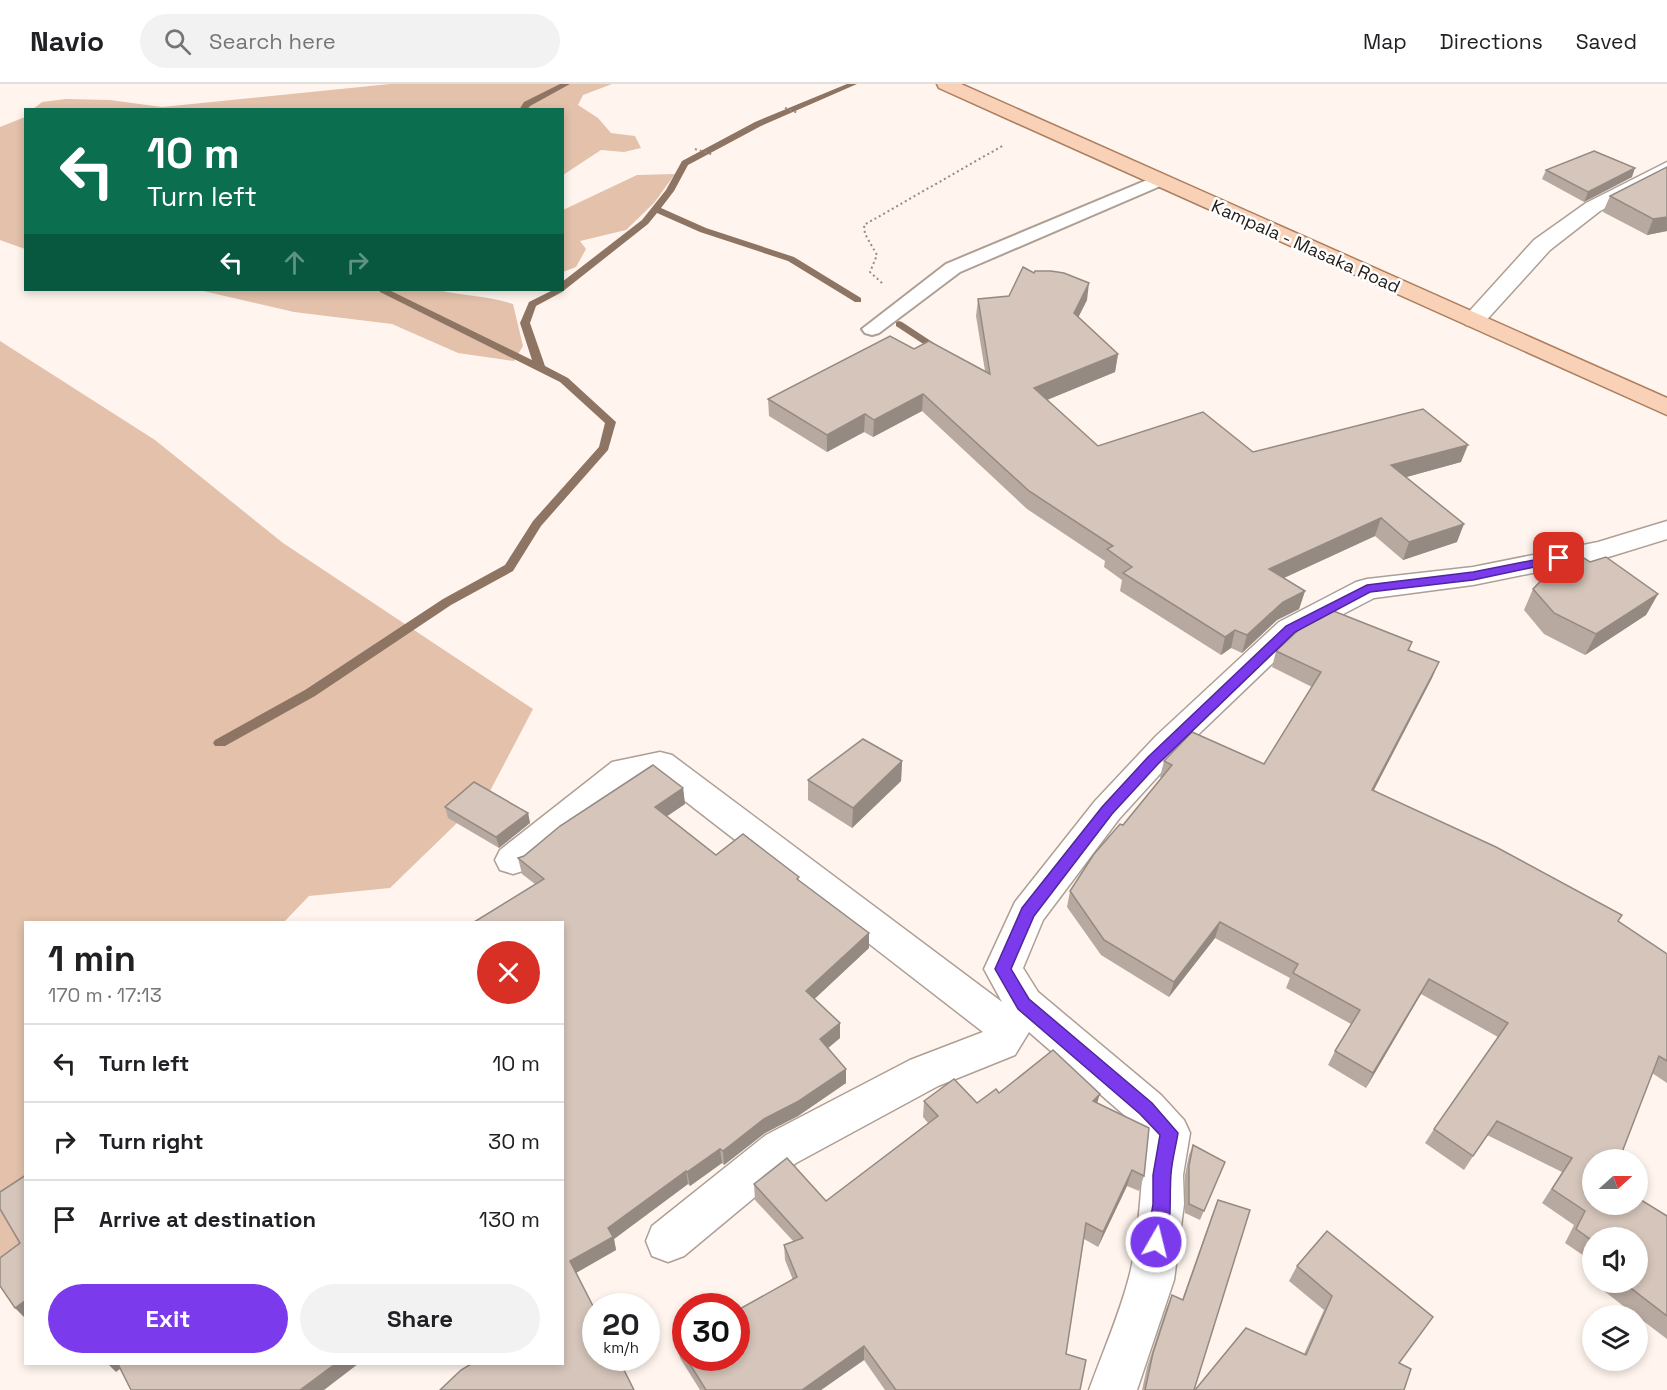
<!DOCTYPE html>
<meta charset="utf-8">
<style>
body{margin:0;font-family:"Space Grotesk",sans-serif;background:#f2f2f2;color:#202124;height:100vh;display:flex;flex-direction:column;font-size:22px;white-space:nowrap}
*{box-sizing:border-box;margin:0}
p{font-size:20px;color:#757577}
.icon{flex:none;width:33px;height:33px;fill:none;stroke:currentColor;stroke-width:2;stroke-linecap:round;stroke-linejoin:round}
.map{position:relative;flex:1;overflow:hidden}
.sheet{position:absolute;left:24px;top:837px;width:540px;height:444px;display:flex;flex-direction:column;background:#fff;border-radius:0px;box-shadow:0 3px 9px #0003}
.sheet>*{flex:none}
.guide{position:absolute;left:24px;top:24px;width:540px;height:183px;border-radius:0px;box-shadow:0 3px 9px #0003;background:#0b6e4f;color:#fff;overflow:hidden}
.needle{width:39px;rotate:69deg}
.tools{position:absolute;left:1582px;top:1065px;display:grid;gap:12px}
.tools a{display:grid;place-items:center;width:66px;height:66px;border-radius:50%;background:#fff;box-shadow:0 3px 9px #0003;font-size:30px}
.speed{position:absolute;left:582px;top:1209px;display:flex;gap:12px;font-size:30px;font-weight:700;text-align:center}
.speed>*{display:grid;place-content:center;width:78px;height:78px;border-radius:50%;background:#fff;box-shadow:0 3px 9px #0003;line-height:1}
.speed small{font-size:15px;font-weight:400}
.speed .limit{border:9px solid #d22;background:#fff;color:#111}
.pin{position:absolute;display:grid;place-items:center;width:51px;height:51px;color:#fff;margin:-26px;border-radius:12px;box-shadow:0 3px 9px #0006}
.me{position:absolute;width:66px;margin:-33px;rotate:8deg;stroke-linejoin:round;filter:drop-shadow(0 0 4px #0008)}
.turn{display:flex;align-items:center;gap:21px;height:126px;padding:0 24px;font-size:27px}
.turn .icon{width:78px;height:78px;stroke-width:2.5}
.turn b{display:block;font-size:42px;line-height:51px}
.lanes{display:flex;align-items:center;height:57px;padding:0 24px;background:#0003;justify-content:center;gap:30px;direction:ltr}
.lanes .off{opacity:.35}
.round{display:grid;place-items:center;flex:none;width:63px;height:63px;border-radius:32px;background:#f2f2f2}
.overview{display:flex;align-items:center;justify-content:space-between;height:102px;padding:0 24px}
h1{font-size:36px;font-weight:800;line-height:45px}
.button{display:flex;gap:12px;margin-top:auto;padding:12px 24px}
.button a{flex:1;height:69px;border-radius:36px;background:#7c3aed;color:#fff;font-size:24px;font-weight:800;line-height:69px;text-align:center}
.button a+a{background:#f2f2f2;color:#202124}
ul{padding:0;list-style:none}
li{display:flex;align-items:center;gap:18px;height:78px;padding:0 24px;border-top:2px solid #e0e0e0}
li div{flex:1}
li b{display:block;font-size:22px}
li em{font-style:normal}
header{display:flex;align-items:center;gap:36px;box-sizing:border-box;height:84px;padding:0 30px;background:#fff;border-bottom:2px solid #e0e0e0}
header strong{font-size:28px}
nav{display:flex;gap:33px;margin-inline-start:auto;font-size:21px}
.search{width:420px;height:54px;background:#f2f2f2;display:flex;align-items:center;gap:15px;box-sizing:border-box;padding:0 21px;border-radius:33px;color:#757577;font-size:22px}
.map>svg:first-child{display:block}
.green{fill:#e3c1ab}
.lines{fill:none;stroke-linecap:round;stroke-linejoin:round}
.stream{fill:#8e7462;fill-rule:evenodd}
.service-casing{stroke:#ae9f95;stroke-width:4}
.minor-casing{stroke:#ae9f95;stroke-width:3}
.primary-casing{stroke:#ab7e5f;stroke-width:3}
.path{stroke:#938c86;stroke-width:2;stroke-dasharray:2 3;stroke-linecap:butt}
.service{fill:#fff;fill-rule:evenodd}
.minor{fill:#fff;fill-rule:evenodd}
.primary{fill:#f9d1b6;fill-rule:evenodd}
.wall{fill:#b7a9a0}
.shaded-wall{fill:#958a82}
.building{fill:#d5c5ba;stroke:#958a82;stroke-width:1.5}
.route{fill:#7c3aed;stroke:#51269a;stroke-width:1.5}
.labels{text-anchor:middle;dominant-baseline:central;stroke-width:5;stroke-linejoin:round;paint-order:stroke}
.far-street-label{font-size:18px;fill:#211c18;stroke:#fff}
</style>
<header>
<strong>Navio</strong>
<div class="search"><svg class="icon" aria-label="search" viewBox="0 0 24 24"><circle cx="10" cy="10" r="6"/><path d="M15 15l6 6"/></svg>Search here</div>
<nav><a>Map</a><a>Directions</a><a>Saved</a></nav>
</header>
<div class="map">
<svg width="1667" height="1306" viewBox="0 0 1667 1306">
<rect width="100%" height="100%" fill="#fff5ee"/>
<g class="green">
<path d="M390 0H612L583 11 578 21 598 34 611 49 635 52 641 64 624 68 601 66 563 91 562 26 33 25 42 18 66 15 110 16 162 23Z"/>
<path d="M25 33V165L0 156V43Z"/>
<path d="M675 90 654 119 626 146 580 157 586 165 576 183 563 188V126L637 91Z"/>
<path d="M199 206H438C463 212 489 212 513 220L523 262 514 277 458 269 392 240 294 228Z"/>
<path d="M0 257 155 356 283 459 533 625 490 707 390 804 309 812 284 838H26L25 1167 0 1191Z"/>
</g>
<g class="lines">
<g class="stream">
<path d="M560 0H570L530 22 527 26H519L524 18Z"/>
<path d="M847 0H857L761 42 688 81 674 107 661 124 706 144 794 173 861 214V218H855L788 177 700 148 657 129 648 140 562 208 536 222 530 239 545 282 568 294 616 338 608 366 541 442 513 487 451 521 315 612 225 662H215L213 659 215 656 305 606 443 515 505 481 533 437 599 363 605 339 560 298 380 208 379 206H389L532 276 520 239 529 218 553 206H562V198L642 136 666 106 682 77 755 38Z"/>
<path d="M899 237 902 238 946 267 945 269H937L896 242V238Z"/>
</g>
<g class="service-casing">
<path id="service" d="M1159 91 1165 92 1168 96 1165 100 960 188 879 249 872 251 865 249 862 245 946 180Z"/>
</g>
<g class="minor-casing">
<g id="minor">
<path d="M1667 78V92L1600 127 1550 166 1482 241 1474 243 1466 241 1462 236 1466 231 1534 156 1586 119Z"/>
<path d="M1667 437V455L1602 475 1473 501 1374 514 1301 552 1180 668 1119 735 1043 836 1023 884 1038 908 1161 1011 1184 1036 1190 1049 1183 1091 1184 1120 1174 1196 1137 1306H1089C1102 1270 1118 1234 1128 1197 1141 1151 1139 1101 1147 1055L1131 1037 1029 948 1015 971 938 1002 796 1079 684 1172 668 1178 652 1172 646 1157 652 1142 766 1051 910 976 983 948 654 693 634 697 526 786 513 790 500 786 495 776 500 766 612 678 660 668 672 671 1002 918 984 885 1015 818 1095 717 1156 652 1279 538 1356 498 1367 495 1473 483 1598 458Z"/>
</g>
</g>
<g class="primary-casing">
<path id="primary" d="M937 0H961L1667 314V331L939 4Z"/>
</g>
<g class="path">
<path d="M785 24 798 29"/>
<path d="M695 65 714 71"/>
<path d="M882 199 870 188 877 171 865 150 864 141 1004 61"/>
</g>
<use href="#service" class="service"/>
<use href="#minor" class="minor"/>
<use href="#primary" class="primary"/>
</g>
<g class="wall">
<path d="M1667 83V147L1647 151 1603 128 1610 112Z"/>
<path d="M1546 86 1632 93 1584 118 1542 95Z"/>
<path d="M1034 189 1087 216 1078 233 1118 270 1115 288 1047 316 1098 362 1461 378 1406 393 1457 458 1403 476 1375 452 1284 494 1305 507 1299 525 1277 536 1242 569 1231 564 1221 571 1120 507 1122 496 1104 483 1105 477 1027 425 922 327 873 353 864 348 827 368 769 332 768 315 914 265 985 287 976 232 978 215 1009 212Z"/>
<path d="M1590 478 1658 510 1646 531 1585 571 1544 550 1524 526 1533 505Z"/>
<path d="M1412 558 1409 567 1439 578 1432 594 1374 706 1618 837 1667 870V999L1652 989 1593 1120 1667 1132V1255L1638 1233V1232H1636L1599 1203 1602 1198H1638V1154H1593V1178L1565 1159 1574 1141 1542 1119 1562 1088 1487 1051 1464 1086 1425 1059 1434 1045 1498 953 1421 910 1366 1004 1328 981 1335 967 1351 940 1286 904 1290 894 1215 854 1169 913 1101 871 1067 823 1070 807 1162 694 1160 693 1164 677 1264 680 1312 603 1272 583 1276 567Z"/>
<path d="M902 677 901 697 852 744 808 716V696Z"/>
<path d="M683 704 685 720 667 732 716 771 799 797 869 864 814 915 840 939V954L828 964 846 985V999L798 1032 765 1049 724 1081 722 1079 690 1102 688 1100 614 1155 616 1166 576 1189 562 1280 535 800 522 790 518 774Z"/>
<path d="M445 723 528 729 530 739 499 764 448 734Z"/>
<path d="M999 1009 1097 1019 1144 1092 1139 1107 1127 1102 1098 1163 1084 1155 1066 1270 1080 1306H885L864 1276 821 1306H700L680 1274 677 1260 793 1196 785 1176 784 1161 794 1158 755 1116 754 1100 826 1117 928 1039 923 1033 924 1017 977 1019Z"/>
<path d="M1193 1061 1225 1078 1200 1136 1185 1129V1091L1189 1071Z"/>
<path d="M1218 1116 1194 1306H1142L1147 1283 1166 1225 1172 1211 1182 1216 1212 1131Z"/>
<path d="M1327 1147 1399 1279 1404 1306 1304 1270 1324 1226 1289 1197 1297 1182Z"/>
</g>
<g class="shaded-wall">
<path d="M1635 84 1632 93 1584 118 1588 108Z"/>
<path d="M1667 133V147L1647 151 1653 135Z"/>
<path d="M1089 199 1087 216 1072 246 1074 229Z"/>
<path d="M1118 270 1115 288 1032 322 1034 304Z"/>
<path d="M923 310 922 327 873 353 874 336Z"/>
<path d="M865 330 864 348 827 368V351Z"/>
<path d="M1468 361 1461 378 1385 399 1391 381Z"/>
<path d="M1381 434 1375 452 1264 503 1269 485Z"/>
<path d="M1464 440 1457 458 1403 476 1409 458Z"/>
<path d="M1305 507 1299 525 1277 536 1242 569 1247 551 1283 518Z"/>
<path d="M1658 510 1646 531 1585 571 1596 550Z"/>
<path d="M1235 546 1231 564 1221 571 1225 553Z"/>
<path d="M1439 578 1432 594 1366 721 1372 706Z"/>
<path d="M902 677 901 697 852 744 853 724Z"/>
<path d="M683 704 685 720 657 739 655 723Z"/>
<path d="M528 729 530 739 499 764 496 753Z"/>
<path d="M1220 838 1215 854 1169 913 1174 898Z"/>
<path d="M869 849V864L807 922 806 907Z"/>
<path d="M1429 895 1421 910 1366 1004 1373 989Z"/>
<path d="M840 939V954L821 970 820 955Z"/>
<path d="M846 985V999L798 1032 765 1049 724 1081 723 1067 764 1035Z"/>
<path d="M1100 1010 1095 1026 1093 1017Z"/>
<path d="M720 1065 722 1079 690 1102 687 1088Z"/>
<path d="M1132 1086 1127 1102 1098 1163 1103 1148Z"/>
<path d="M686 1087 688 1100 614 1155 616 1166 574 1190 570 1177 608 1144Z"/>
<path d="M26 1216V1235L15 1224Z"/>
<path d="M864 1262V1276L821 1306H802Z"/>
<path d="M108 1280H123L125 1281 116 1288Z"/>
<path d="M335 1280H358L324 1306H300Z"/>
</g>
<g class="building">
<path d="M1594 67 1635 84 1588 108 1546 86Z"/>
<path d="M1667 83V133L1653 135 1610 112Z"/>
<path d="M1023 183 1034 189 1035 187H1051L1064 189 1089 199 1074 229 1118 270 1034 304 1098 362 1203 328 1253 368 1423 325 1468 361 1391 381 1464 440 1409 458 1381 434 1269 485 1305 507 1283 518 1247 551 1235 546 1225 553 1123 489 1132 483 1107 465 1113 462 1029 407 923 310 874 336 865 330 827 351 768 315 890 252 914 265 929 257 990 290 978 215 1009 212Z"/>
<path d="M1579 471 1590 478 1606 473 1658 510 1596 550 1554 529 1533 505 1560 477Z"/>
<path d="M1331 526 1412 558 1408 566 1439 578 1372 706 1496 763 1622 831 1618 837 1667 870V977L1659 972 1619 1076H1593V1120H1638V1114L1667 1132V1232L1623 1198H1638V1154H1593V1157L1576 1145 1585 1127 1552 1105 1572 1074 1497 1037 1473 1072 1434 1045 1508 939 1429 895 1373 989 1335 967 1360 926 1293 889 1298 880 1220 838 1174 898 1104 856 1070 807 1094 770 1120 740 1123 741 1172 681 1164 677 1192 648 1264 680 1321 588 1276 567 1307 538Z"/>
<path d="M863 655 902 677 853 724 808 696Z"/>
<path d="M653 681 683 704 655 723 716 771 743 750 799 793 797 795 869 849 806 907 840 939 820 955 846 985 797 1018 764 1035 723 1067 720 1065 687 1088 686 1087 608 1144 613 1153 570 1177 596 1228V1274H618L634 1306H440L461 1286 471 1280H562V838H474L544 795 518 774 524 772 560 742Z"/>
<path d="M474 698 528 729 496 753 445 723Z"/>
<path d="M1053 966 1100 1010 1093 1017 1149 1044 1144 1092 1132 1086 1103 1148 1086 1139 1066 1270 1086 1276 1080 1306H896L864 1262 802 1306H706L686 1274H736V1227L797 1193 784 1161 803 1154 754 1100 787 1074 826 1117 938 1032 924 1017 954 995 977 1019 996 1005 999 1009Z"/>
<path d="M1193 1061 1225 1078 1204 1127 1189 1120V1082Z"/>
<path d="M26 1091V1216L15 1224 0 1202V1174L20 1159 0 1125V1108Z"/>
<path d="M1218 1116 1250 1126 1194 1306H1145L1153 1269 1172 1211 1183 1216Z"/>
<path d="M1327 1147 1433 1233 1399 1279 1411 1285 1404 1306H1195L1246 1244 1306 1271 1332 1212 1297 1182Z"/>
<path d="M686 1255V1273L677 1260Z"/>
<path d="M118 1280H335L300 1306H131Z"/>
</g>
<path class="route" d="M1559 471 1563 472V477L1473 496 1370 508 1295 548 1158 680 1112 730 1034 832 1011 885 1029 915 1152 1019 1178 1049C1176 1062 1172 1076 1171 1090 1169 1115 1173 1141 1163 1164L1156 1167 1150 1164 1147 1158 1153 1120V1091L1160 1051 1140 1030 1018 925 995 885 1022 824 1102 723 1148 673 1286 542 1367 501 1473 488Z"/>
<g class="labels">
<g class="far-street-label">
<text transform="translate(1306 162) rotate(24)">Kampala - Masaka Road</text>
</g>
</g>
</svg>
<div class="tools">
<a><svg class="needle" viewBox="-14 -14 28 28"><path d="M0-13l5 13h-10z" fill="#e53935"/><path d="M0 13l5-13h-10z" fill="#757577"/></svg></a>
<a><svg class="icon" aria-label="sound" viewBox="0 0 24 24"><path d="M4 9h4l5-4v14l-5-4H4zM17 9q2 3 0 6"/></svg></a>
<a><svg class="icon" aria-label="layers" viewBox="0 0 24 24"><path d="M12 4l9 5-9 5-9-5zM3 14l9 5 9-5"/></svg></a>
</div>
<div class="speed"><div>20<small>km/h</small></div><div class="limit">30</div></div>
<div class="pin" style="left:1559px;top:474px;background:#d93025"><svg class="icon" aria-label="arrive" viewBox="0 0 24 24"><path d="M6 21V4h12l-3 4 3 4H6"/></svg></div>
<svg class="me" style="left:1156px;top:1158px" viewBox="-20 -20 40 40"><circle r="17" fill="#7c3aed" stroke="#fff" stroke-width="3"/><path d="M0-11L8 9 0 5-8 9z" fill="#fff"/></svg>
<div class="guide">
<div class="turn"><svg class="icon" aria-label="left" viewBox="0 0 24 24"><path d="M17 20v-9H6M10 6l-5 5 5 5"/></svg><div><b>10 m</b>Turn left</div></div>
<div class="lanes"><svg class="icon" aria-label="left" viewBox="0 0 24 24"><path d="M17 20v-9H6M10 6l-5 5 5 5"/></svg><svg class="icon off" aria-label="ahead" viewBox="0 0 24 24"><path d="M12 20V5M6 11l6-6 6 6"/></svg><svg class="icon off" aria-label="right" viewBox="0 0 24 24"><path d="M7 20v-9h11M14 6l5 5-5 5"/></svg></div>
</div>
<section class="sheet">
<div class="overview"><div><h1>1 min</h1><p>170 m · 17:13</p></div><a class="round" style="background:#d93025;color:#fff"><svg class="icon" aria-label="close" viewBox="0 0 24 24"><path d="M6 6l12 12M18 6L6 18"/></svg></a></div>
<ul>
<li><svg class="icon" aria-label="left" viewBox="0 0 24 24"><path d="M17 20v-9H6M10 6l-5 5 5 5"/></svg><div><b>Turn left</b></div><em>10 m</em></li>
<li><svg class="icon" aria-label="right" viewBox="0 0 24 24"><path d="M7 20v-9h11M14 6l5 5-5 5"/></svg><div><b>Turn right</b></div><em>30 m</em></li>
<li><svg class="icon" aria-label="arrive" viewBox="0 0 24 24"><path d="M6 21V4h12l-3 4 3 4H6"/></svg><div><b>Arrive at destination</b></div><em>130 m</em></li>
</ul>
<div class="button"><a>Exit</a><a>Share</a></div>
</section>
</div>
